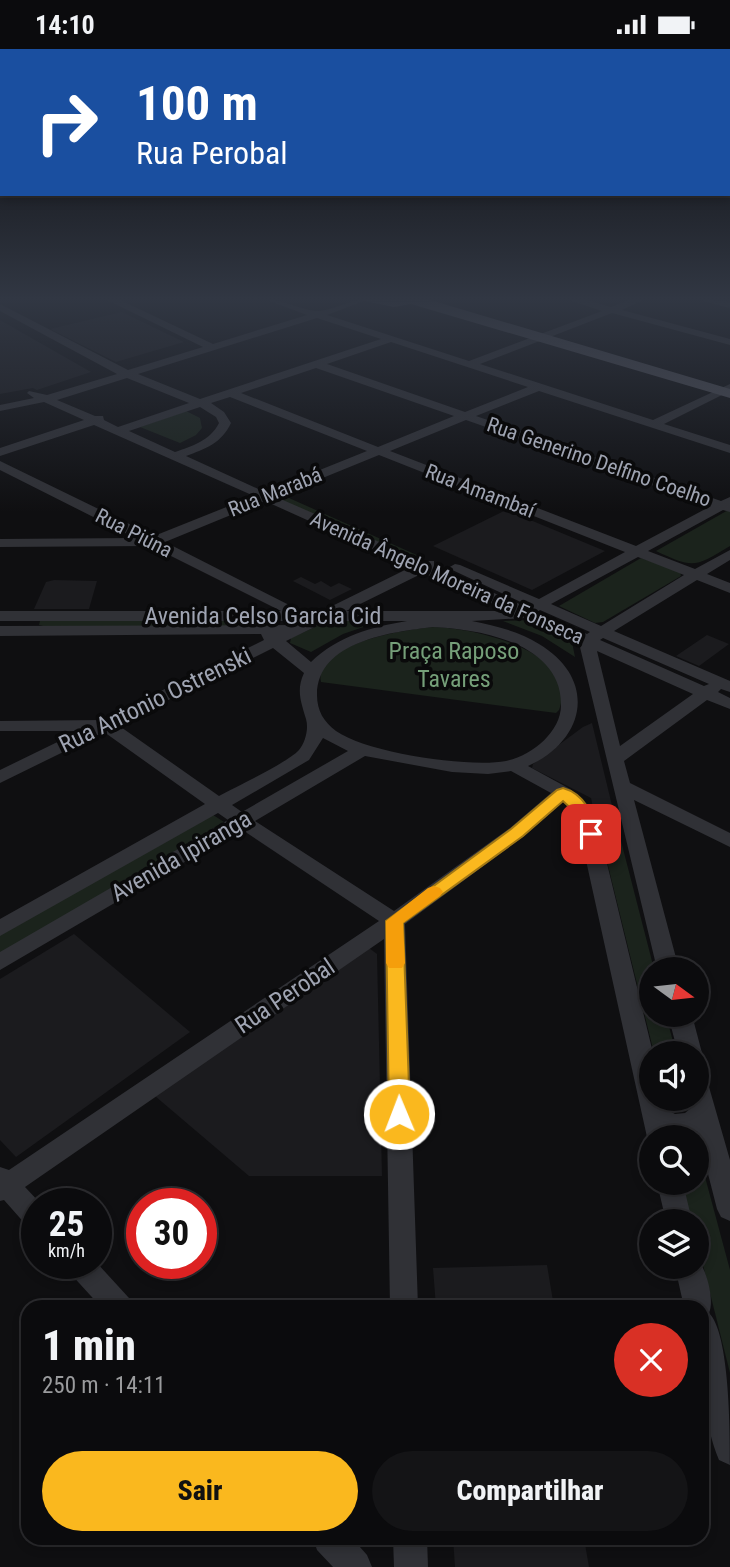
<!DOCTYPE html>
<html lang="pt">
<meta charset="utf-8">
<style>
body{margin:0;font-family:"Roboto Condensed",sans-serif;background:#141416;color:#f1f3f6;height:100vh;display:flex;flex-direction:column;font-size:26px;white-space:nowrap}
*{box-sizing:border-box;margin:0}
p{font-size:23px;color:#9a9b9d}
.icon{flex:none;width:38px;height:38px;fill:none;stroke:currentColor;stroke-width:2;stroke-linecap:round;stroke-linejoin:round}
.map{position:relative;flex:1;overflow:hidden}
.side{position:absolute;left:21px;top:1251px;width:688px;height:245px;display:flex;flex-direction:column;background:#0b0b0d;border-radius:21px;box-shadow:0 4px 10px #0003,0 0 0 2px #2b2b2e}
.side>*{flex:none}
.hud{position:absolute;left:0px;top:0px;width:732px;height:147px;box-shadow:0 4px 10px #0003,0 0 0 2px #2b2b2e;background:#1a4fa0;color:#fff;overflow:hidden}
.needle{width:46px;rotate:105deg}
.controls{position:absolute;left:639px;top:908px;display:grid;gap:14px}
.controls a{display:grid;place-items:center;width:70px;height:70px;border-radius:50%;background:#0b0b0d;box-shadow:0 4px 10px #0003,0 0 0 2px #2b2b2e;font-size:35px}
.speed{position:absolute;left:21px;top:1139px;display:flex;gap:14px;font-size:35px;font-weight:700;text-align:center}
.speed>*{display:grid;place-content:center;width:91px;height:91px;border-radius:50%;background:#0b0b0d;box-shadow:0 4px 10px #0003,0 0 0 2px #2b2b2e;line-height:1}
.speed small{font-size:18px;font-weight:400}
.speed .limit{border:10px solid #d22;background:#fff;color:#111}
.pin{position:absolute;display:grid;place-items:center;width:60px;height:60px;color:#fff;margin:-30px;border-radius:14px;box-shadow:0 4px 10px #0006}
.me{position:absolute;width:77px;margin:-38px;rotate:359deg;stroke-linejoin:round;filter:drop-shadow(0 0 5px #0008)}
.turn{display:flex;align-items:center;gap:24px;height:147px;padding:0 21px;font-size:32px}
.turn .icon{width:91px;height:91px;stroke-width:2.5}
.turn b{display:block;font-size:49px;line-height:60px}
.round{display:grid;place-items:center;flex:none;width:74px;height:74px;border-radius:37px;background:#141416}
.head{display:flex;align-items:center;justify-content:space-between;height:119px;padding:0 21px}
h1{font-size:42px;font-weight:800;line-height:52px}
.primary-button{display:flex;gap:14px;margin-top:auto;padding:14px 21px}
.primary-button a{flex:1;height:80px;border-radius:42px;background:#fab81e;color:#111;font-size:28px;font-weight:800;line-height:80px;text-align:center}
.primary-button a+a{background:#141416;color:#f1f3f6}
.status{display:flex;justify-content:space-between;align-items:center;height:49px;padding:0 35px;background:#0b0b0d;direction:ltr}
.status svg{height:19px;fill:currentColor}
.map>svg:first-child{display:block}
.built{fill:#1b1b1e}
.green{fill:#1b231c}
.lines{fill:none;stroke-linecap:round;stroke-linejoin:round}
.minor{fill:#303136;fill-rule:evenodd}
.major{fill:#4c4d55;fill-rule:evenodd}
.route{fill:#fab81e;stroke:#a27814;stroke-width:2}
.slow{fill:#f59e0b}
.labels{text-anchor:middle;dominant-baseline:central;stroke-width:7;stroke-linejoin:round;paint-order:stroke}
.far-street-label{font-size:21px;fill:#9fa4b2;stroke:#0a0a0b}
.street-label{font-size:24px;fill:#9fa4b2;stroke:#0a0a0b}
.park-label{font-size:24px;fill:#759f79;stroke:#0a0a0b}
</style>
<div class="status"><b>14:10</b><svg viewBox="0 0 49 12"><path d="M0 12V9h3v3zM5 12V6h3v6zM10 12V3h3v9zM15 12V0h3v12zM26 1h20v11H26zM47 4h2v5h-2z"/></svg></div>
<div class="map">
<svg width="730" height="1518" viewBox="0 0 730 1518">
<rect width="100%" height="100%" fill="#0f0f11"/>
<g class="built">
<path d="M122 263 184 293 116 313 50 280Z"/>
<path d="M0 271 91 323 37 341 33 339 0 345Z"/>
<path d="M506 461 605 502 532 541 433 497Z"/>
<path d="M301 528 315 535 321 532 331 538 339 534 352 540 330 551 293 532Z"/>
<path d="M54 531 97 532 89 560H34L46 533Z"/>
<path d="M707 586 729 595 699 617 676 607Z"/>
<path d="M592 674 616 773H596L591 749 532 719 533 715 583 678Z"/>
<path d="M74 885 190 983 16 1108 0 1091V930Z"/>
<path d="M369 899 377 905 382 1127H249L155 1047Z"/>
<path d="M547 1216 554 1258H436L433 1219Z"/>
<path d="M453 1489H584L589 1518H455Z"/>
</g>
<g class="green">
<path d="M186 362 200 369 202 379 196 386 180 394 140 378Z"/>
<path d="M289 449 419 507 420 509 417 510 280 451Z"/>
<path d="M730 460V497C695 518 694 520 656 502Z"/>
<path d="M641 509 680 523 681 527 603 573 595 574 559 557Z"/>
<path d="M330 571H380L381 572 343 585 311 603 290 594 291 589Z"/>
<path d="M533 571 571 588 575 608 542 587 503 572Z"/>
<path d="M40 572H255L249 577H43L39 576Z"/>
<path d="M434 578C473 579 582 602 559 661L556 664 321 633C312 594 409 580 434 578Z"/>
<path d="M210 764 224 773 0 905V885Z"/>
<path d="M601 788H620L654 920H651V966H666L676 1004H654Z"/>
<path d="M697 1098 730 1221V1324L697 1192 696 1172H691L682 1134H696Z"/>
</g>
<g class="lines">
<g class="minor">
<path d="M105 250H118L213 295 307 266 264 250C282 250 307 263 319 262 337 260 351 250 369 250L327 266 469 312 602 262 566 250H583L611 258 631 250H645L622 261 730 290V296L612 264 480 315 653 371 730 335V342L664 375 730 396V404L539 342 476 367 721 452 730 448V463L723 461 648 502 695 520 730 501V511L707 525 730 534V544L697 531 614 582 730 632V643L721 640 718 643 730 649V660L707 651 624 712 630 734 730 784V798L634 751 679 920H657L579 594 525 569 472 572C495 577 519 582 539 595 597 630 587 690 528 717L570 740 595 765 653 1004 651 1050H664L666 1060 675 1065 685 1064 691 1059 689 1050H696V1022L705 1024 730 1111V1172L721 1168 717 1160 697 1082 682 1086 672 1085V1088H651V1095L647 1088 576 766 563 753 524 787 405 875 418 1258H390L384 890 25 1138 41 1155H37V1181L27 1177 4 1151 0 1152V1118L9 1121 379 872 241 780 0 921V903L228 771 218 764 0 887V870L205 755 104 683 0 734V721L80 682H0V672L102 671 264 591 261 585 0 587V577L295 576 303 572H0V562H281L151 497 0 498V490L135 489 0 421V412L154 487 254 447 94 376 0 407V399L84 371 44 353 0 362V356L34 349 27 344 29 342 47 346 117 325 0 262V255L128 321 203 298ZM317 269 381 290 200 350 138 325ZM391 293 528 338 465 363 327 315ZM316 319 454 367 378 398 241 344ZM127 329 189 354 118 378 104 371 103 367H95L57 351ZM230 348 367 402 265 443 186 407C205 400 222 394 231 374L224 363 211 354ZM200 358 216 368 219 374C210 392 192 397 175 403L129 382ZM466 371 711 457 636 497 390 402ZM379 406 625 503 539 550 460 516 455 515 448 519 527 556 524 557 434 518V512H423L276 448ZM265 452 411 518 322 562H301L165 493ZM638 508 684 526 601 577 551 555ZM423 524 509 562H346ZM540 561 590 583 587 585 537 563ZM327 572H407C371 578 338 587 311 613L286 592ZM433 578C479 580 561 594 561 655 562 682 532 707 506 712 469 719 367 704 336 682 324 673 317 662 317 646 317 592 392 583 433 578ZM603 589 709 635 704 637 600 591ZM273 599 304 624C296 641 301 653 306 670 309 680 305 694 299 701 287 714 237 737 219 747L118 676ZM597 602 693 645 620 697ZM323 689 348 702 242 763 232 756 309 711ZM365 707 452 723 488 725 511 722 551 744 510 779 394 862 255 772Z"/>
<path d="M702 250 730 253V259L703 252Z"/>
<path d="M668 966H692L702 1004 698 1010 696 1004H678Z"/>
<path d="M657 1134H683L692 1172H666Z"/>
<path d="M696 1208C706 1218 715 1251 709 1264 730 1285 730 1384 730 1416L719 1411C699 1363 702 1310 702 1258H684L675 1218H696Z"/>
<path d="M96 1213 129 1249 133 1258H101L69 1223 65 1214Z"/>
<path d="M313 1489H352L367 1506 372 1518H333L317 1501Z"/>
<path d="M393 1489H427L428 1518H394Z"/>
</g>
<path class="major" d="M355 250H427L730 340V349L411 255 394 258Z"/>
</g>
<linearGradient id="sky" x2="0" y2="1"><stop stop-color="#080809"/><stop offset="0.54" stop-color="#313743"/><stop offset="1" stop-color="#313743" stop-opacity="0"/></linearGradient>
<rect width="730" height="463" fill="url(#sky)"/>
<path class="route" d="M563 739C585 745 593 766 599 785L597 789H585L577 765 563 752 523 787 403 874 410 1065 407 1071 399 1073 392 1071 389 1065 386 872 511 780 557 741Z"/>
<path class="slow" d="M434 837 440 839 443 843 440 847 403 874 405 914 402 919H389L386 914V872L428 839Z"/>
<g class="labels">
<g class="far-street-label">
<text transform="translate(599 413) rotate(19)">Rua Generino Delfino Coelho</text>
<text transform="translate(480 442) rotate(21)">Rua Amambaí</text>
<text transform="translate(275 443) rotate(-22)">Rua Marabá</text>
<text transform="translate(134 484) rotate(27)">Rua Piúna</text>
<text transform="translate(447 529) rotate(24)">Avenida Ângelo Moreira da Fonseca</text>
</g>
<g class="street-label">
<text x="263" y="567">Avenida Celso Garcia Cid</text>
<text transform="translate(155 651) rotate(-26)">Rua Antonio Ostrenski</text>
<text transform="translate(181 807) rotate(-30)">Avenida Ipiranga</text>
<text transform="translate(285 947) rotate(-34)">Rua Perobal</text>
</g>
<g class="park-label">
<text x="454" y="602">Praça Raposo<tspan x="454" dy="28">Tavares</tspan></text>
</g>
</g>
</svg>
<div class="controls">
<a><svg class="needle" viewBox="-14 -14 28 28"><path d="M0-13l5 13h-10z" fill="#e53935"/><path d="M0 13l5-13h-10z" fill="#9a9b9d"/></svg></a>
<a><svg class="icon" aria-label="sound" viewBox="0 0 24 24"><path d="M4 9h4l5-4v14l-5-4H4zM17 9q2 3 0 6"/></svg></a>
<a><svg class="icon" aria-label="search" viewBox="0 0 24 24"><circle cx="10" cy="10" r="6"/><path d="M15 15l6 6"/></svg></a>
<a><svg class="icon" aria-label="layers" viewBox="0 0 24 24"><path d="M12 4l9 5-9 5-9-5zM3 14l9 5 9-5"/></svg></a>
</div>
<div class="speed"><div>25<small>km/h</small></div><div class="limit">30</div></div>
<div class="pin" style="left:591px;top:785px;background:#d93025"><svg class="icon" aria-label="arrive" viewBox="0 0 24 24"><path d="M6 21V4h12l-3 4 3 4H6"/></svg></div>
<svg class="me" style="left:399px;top:1065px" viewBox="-20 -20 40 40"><circle r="17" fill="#fab81e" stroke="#fff" stroke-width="3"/><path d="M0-11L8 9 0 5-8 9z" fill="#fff"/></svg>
<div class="hud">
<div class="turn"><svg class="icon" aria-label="right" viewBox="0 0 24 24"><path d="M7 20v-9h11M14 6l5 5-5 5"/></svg><div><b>100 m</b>Rua Perobal</div></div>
</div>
<section class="side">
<div class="head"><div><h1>1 min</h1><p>250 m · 14:11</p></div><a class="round" style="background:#d93025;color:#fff"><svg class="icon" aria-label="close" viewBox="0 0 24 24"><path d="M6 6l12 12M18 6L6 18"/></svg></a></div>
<div class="primary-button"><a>Sair</a><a>Compartilhar</a></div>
</section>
</div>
